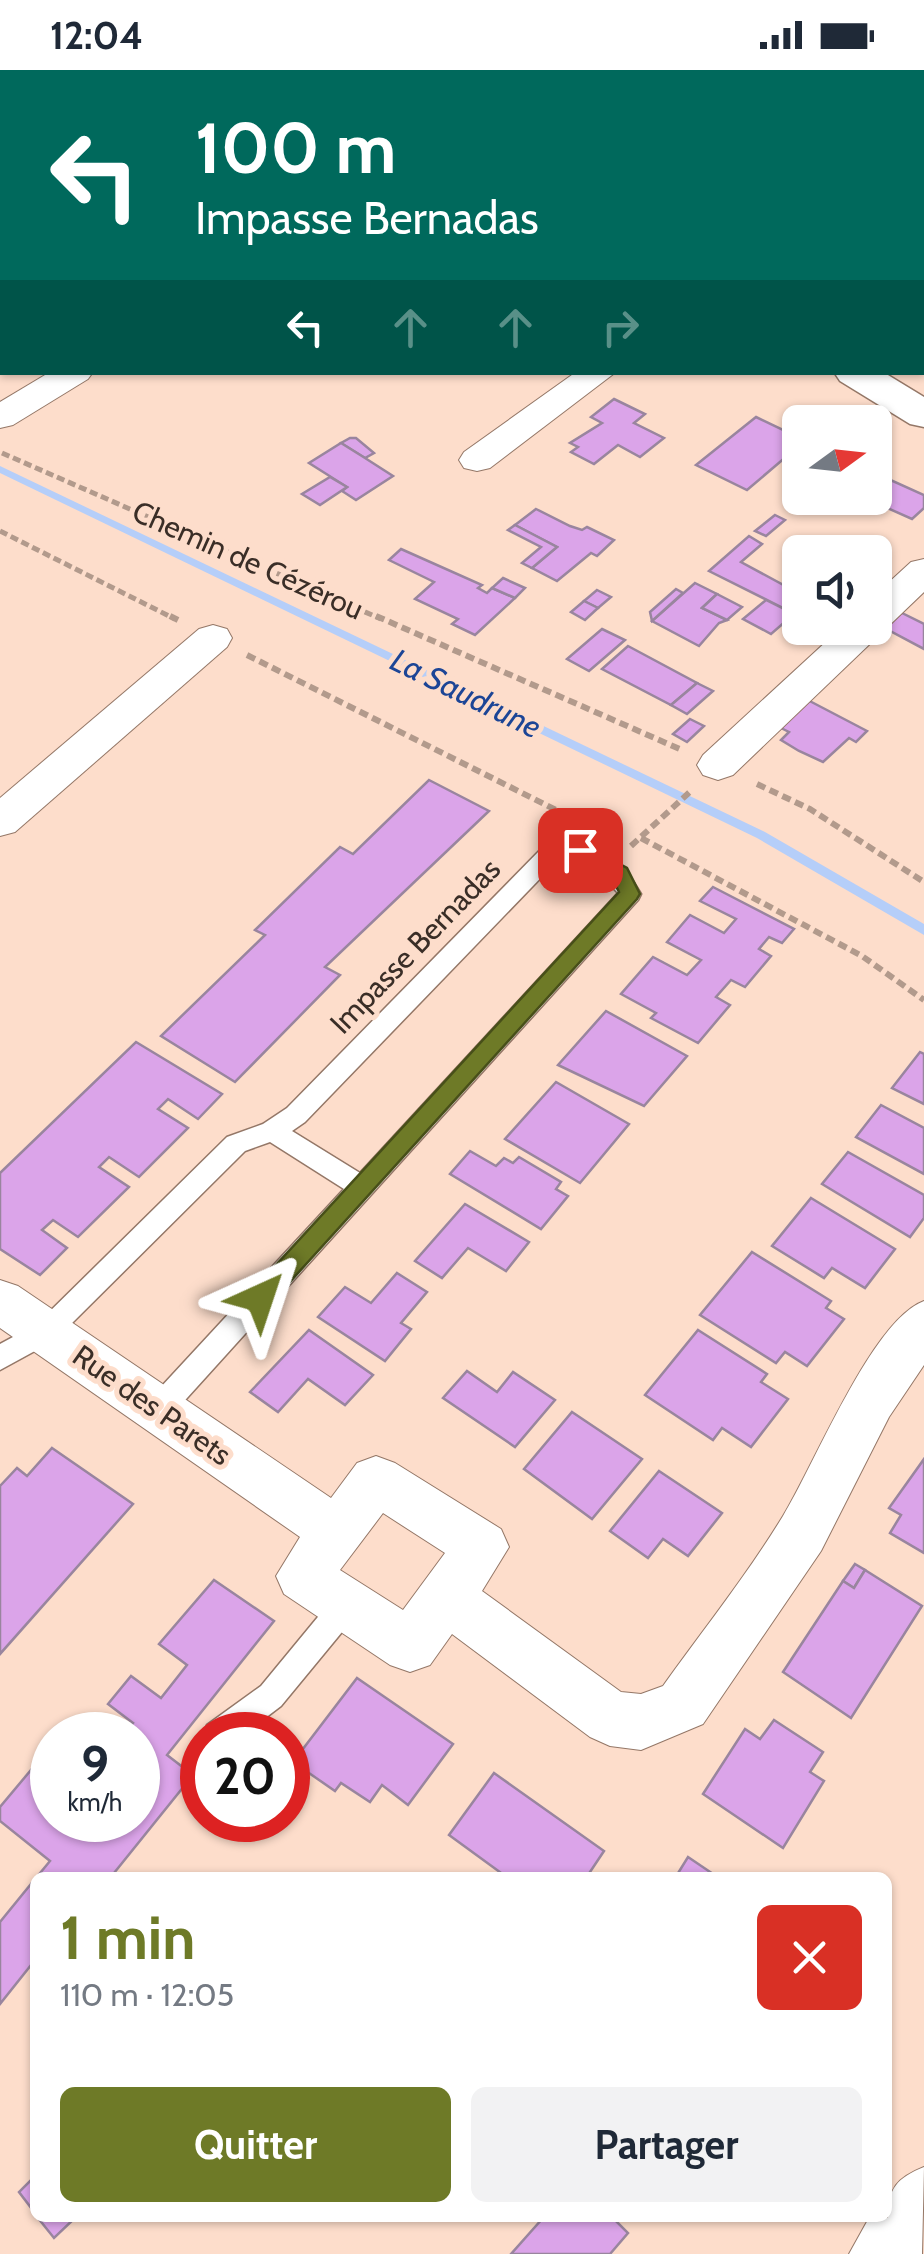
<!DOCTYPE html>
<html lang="fr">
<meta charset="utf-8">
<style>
body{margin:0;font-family:Cabin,sans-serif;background:#f2f2f3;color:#1f2937;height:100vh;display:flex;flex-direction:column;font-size:38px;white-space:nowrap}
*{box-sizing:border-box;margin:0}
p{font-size:32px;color:#747a83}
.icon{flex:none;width:55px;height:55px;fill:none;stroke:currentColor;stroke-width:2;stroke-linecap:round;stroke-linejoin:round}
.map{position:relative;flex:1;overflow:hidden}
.side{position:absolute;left:30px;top:1802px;width:862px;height:350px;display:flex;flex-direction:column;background:#fff;border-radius:15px;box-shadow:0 2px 8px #0004}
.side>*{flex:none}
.guide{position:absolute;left:0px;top:0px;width:925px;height:305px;box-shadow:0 2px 8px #0004;background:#00695c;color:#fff;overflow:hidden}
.needle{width:65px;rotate:75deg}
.fabs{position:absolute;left:782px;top:335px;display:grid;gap:20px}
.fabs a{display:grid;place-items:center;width:110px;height:110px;border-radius:15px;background:#fff;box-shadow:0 2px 8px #0004;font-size:50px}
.speed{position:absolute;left:30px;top:1642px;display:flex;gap:20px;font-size:50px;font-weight:700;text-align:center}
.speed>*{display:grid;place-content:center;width:130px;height:130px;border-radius:50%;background:#fff;box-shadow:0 2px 8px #0004;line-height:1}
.speed small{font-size:25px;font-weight:400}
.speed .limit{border:15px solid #d22;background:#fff;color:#111}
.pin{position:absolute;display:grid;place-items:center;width:85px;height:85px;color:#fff;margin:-42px;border-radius:20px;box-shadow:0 5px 15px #0006}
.me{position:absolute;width:110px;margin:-55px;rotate:42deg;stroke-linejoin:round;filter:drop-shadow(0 0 8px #0008)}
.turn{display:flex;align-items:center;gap:35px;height:210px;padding:0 30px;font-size:45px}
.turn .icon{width:130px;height:130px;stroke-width:2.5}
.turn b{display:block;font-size:70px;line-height:85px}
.lanes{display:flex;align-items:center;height:95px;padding:0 30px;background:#0003;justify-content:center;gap:50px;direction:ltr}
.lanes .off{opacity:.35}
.round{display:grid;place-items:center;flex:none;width:105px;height:105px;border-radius:15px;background:#f2f2f3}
.headline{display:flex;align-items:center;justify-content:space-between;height:170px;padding:0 30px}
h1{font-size:60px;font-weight:800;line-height:75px;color:#6e7a27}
.action{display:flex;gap:20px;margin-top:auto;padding:20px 30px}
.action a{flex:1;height:115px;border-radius:15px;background:#6e7a27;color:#fff;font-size:40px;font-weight:800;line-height:115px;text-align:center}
.action a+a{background:#f2f2f3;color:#1f2937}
.status{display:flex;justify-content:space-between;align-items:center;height:70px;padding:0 50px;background:#fff;direction:ltr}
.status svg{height:28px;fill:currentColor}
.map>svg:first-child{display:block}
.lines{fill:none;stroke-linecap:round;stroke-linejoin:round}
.stream{fill:#b5cef9;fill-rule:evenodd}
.building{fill:#dba4e9;stroke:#99859e;stroke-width:2.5}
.service-casing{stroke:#947767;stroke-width:3}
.minor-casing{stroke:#947767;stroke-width:2}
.tertiary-casing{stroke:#947767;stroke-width:3}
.path-far1{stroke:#b29a8c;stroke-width:5;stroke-dasharray:8 4;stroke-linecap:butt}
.path{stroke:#b29a8c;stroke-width:6;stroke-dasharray:9 5;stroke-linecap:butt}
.service{fill:#fff;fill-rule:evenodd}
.minor{fill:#fff;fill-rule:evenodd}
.tertiary{fill:#fff;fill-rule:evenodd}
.route{fill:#6e7a27;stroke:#484f19;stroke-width:2.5}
.labels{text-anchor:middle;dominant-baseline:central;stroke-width:10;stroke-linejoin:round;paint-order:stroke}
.street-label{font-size:30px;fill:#3a2e27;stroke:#fdddcb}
.water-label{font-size:32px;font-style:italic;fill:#1c4596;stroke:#fdddcb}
</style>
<div class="status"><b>12:04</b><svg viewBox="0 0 49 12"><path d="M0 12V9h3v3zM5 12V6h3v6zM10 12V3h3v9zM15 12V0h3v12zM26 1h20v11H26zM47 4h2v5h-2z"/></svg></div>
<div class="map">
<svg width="924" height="2184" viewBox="0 0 924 2184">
<rect width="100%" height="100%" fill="#fdddcb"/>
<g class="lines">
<path class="stream" d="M0 396 765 762 924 854V865L757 768 0 403Z"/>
</g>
<g class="building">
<path d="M614 329 645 344 634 353 664 368 640 387 618 375 594 394 571 382 578 377 570 373 602 353 591 347Z"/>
<path d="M756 347 800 368V375L747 420 696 395Z"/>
<path d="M350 368H356L374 383 365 388 341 373Z"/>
<path d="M341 373 365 388 393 406 356 430 342 421 347 417 309 393Z"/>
<path d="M875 403 924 425V438L912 449 865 428H875Z"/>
<path d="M330 407 347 417 320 435 302 424Z"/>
<path d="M536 439 570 456 582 460 587 457 614 470 597 486 591 483 557 511 532 498 557 477 515 455Z"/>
<path d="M775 445 785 450 766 466 755 461Z"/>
<path d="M515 455 557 477 532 498 522 493 541 477 508 460Z"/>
<path d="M749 466 762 474 741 492 800 524V540L795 544 709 501Z"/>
<path d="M401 479 482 515 478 518 487 523 492 518 515 528 475 565 452 554 458 549 415 529 434 512 389 490Z"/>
<path d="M503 508 525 518 515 528 492 518Z"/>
<path d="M695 513 717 524 702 538 727 550 719 553 699 576 652 551Z"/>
<path d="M676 519 683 523 652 551 650 542Z"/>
<path d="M597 520 611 527 598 538 584 531Z"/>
<path d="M717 524 742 537 727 550 702 538Z"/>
<path d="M766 530 794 544 771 564 743 549Z"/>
<path d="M584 531 598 538 585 550 571 542Z"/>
<path d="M896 540 924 554V579L879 555Z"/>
<path d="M602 559 625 570 589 601 567 589Z"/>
<path d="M628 576 697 613 671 635 602 599Z"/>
<path d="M697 613 713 621 687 644 671 635Z"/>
<path d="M802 627 867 661 856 672 849 668 823 692 799 681 781 670 789 662 773 654Z"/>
<path d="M690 649 704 656 687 672 673 664Z"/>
<path d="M429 710 489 741 325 897 340 905 235 1012 161 966 265 865 255 860 340 777 353 784Z"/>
<path d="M713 817 794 859 782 873 769 867 759 879 771 886 745 917 731 910 716 927 730 935 698 973 651 948 656 943 621 924 653 887 687 905 701 890 667 872 690 845 724 863 736 849 700 831Z"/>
<path d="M606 941 687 986 644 1036 558 995Z"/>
<path d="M136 972 222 1024 198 1049 168 1029 158 1039 188 1058 139 1107 109 1087 99 1097 129 1117 78 1167 53 1150 42 1160 67 1178 40 1205 0 1179V1103Z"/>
<path d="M920 982 924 984V1034L892 1018Z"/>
<path d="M556 1012 629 1054 580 1113 505 1069Z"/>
<path d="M881 1035 924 1058V1104L856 1067Z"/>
<path d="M470 1081 496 1096 504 1088 513 1093 519 1087 561 1112 556 1119 568 1126 541 1159 450 1104Z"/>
<path d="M848 1082 924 1125V1148L910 1167 822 1114Z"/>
<path d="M811 1128 895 1179 865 1218 832 1198 824 1208 772 1176Z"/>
<path d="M465 1134 529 1172 506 1201 468 1178 442 1208 415 1191Z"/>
<path d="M752 1182 831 1231 826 1238 844 1249 807 1296 785 1282 776 1293 700 1245Z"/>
<path d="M397 1203 427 1222 401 1253 411 1259 385 1291 318 1247 345 1217 371 1233Z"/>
<path d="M309 1260 373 1305 345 1335 308 1309 278 1342 250 1322Z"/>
<path d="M698 1260 767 1304 761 1312 788 1329 751 1377 722 1358 713 1370 645 1325Z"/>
<path d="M467 1301 497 1322 513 1302 555 1330 515 1377 443 1328Z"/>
<path d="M572 1342 642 1389 592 1449 524 1399Z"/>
<path d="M52 1378 133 1434 0 1584V1416L17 1398 27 1406Z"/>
<path d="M924 1389V1483L890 1463 901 1445 889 1438Z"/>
<path d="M659 1401 722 1443 688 1486 663 1469 648 1488 610 1461Z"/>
<path d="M855 1494 865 1500 854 1518 843 1511Z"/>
<path d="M865 1500 922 1536 851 1648 783 1602 843 1511 854 1518Z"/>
<path d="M214 1510 274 1551 167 1685 193 1705 110 1808H36L50 1791 0 1751V1737L51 1676 52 1750H138V1665H123L133 1653 108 1634 131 1606 161 1628 187 1595 159 1574Z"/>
<path d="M357 1608 453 1674 408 1735 382 1715 370 1732 341 1713 335 1721 293 1692Z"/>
<path d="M774 1650 823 1682 810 1702 824 1711 783 1778 703 1724 745 1659 760 1669Z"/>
<path d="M494 1703 604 1781 586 1808H508L449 1765Z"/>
<path d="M688 1787 719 1808H675Z"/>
<path d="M35 1809V1890L0 1934V1852Z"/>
<path d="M35 2106V2143L19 2122Z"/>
<path d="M38 2148H75L54 2168Z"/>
<path d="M543 2148H613L628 2163 610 2184H511Z"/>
</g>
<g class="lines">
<g class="service-casing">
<g id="service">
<path d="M565 774C602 777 623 792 641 824L638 830 168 1349 158 1352 148 1349 144 1340 148 1331 344 1119 270 1072 245 1081 55 1270 0 1300V1274L37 1254 227 1067 263 1054 287 1038 544 776ZM558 790 591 795 618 823 360 1103 292 1061 305 1052Z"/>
<path d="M346 1521 356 1525 360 1535 356 1545 281 1636 243 1665H203L207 1655 261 1616 336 1525Z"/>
</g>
</g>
<g class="minor-casing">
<g id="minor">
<path d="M50 302H93L88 309 13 355 0 358V332Z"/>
<path d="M576 302H616L490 398 477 401 464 398 459 390 464 382Z"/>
<path d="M924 489V522L733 705 718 710 703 705 697 695 703 685 841 558H875V525L911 492Z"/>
<path d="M213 555 227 559 232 568 227 577 15 762 0 766V728L199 559Z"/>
<path d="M0 1210 18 1216 331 1428 357 1393 376 1386 395 1393 501 1459 509 1477 482 1521 621 1622 641 1624 663 1616C703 1560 747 1505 783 1446 814 1396 872 1250 924 1231V1295L889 1347 821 1481 703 1654 641 1680 610 1676 590 1667 452 1564 430 1595 410 1602 390 1595 284 1524 276 1506 300 1467 0 1258ZM383 1443 445 1483 403 1540 340 1500Z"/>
<path d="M924 2097 922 2184H849L869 2148H888C888 2118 897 2108 924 2097Z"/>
</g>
</g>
<g class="tertiary-casing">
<g id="tertiary">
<path d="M420 0H456L457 2H422Z"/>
<path d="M834 302H883L924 327V357L910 354 840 311Z"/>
</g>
</g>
<g class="path-far1">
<path d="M2 383 381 549"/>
<path d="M0 461 175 549"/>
</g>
<g class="path">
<path d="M170 546 178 550"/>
<path d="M376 546 682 680"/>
<path d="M247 585 576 750"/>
<path d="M757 714 810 739 924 812"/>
<path d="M641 768 862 886 924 930"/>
<path d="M631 776 692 720"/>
</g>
<use href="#service" class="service"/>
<use href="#minor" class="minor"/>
<use href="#tertiary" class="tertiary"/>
</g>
<path class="route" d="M580 773 627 798 640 824 637 829 269 1235H252L249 1228 252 1221 619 822 612 808 573 786 570 780Z"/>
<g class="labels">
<g class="street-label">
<text transform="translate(248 490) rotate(24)">Chemin de Cézérou</text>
<text transform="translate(415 876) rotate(-46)">Impasse Bernadas</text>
<text transform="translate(152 1335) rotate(35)">Rue des Parets</text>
</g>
<g class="water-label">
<text transform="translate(466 623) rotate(26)">La Saudrune</text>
</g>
</g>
</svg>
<div class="fabs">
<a><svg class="needle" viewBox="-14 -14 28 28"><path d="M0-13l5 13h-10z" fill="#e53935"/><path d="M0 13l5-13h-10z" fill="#747a83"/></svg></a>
<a><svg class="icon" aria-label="sound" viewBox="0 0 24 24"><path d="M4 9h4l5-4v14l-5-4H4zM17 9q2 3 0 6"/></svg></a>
</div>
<div class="speed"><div>9<small>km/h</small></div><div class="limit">20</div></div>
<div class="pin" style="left:580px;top:780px;background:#d93025"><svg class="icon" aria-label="arrive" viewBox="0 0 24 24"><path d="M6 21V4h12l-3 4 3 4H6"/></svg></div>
<svg class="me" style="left:260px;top:1228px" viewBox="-20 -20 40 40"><path d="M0-17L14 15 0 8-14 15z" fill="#6e7a27" stroke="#fff" stroke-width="4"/></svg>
<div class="guide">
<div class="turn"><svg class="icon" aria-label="left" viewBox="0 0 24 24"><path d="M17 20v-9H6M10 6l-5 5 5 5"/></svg><div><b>100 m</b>Impasse Bernadas</div></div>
<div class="lanes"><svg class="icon" aria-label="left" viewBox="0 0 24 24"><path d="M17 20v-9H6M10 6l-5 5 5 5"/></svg><svg class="icon off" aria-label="ahead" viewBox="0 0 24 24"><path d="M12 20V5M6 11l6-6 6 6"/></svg><svg class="icon off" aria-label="ahead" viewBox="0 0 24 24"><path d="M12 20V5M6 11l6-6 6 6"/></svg><svg class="icon off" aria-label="right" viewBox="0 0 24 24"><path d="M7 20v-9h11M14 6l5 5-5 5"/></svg></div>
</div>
<section class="side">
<div class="headline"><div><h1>1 min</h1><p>110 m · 12:05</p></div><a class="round" style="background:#d93025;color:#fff"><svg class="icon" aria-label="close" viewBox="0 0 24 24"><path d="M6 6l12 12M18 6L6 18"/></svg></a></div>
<div class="action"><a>Quitter</a><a>Partager</a></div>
</section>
</div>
